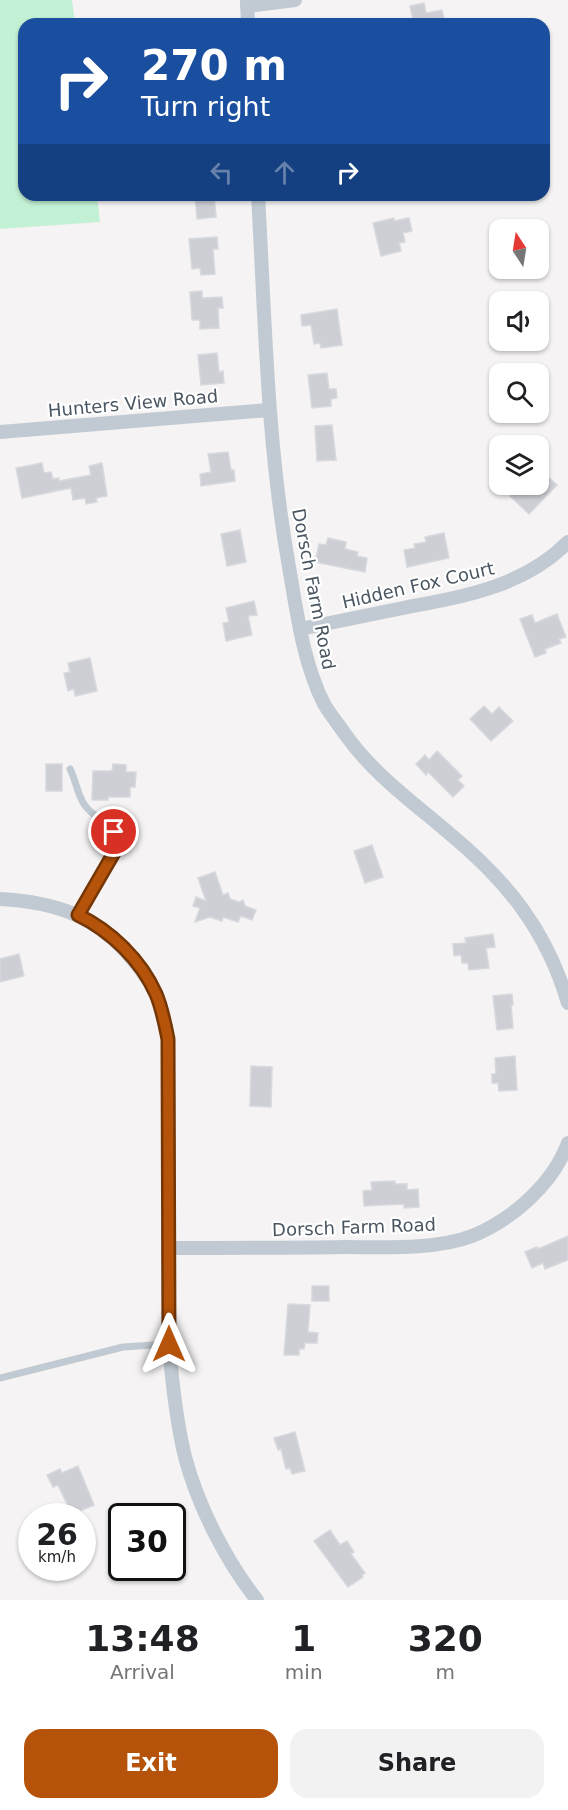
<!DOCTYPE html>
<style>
body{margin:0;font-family:"DejaVu Sans",sans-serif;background:#f2f2f2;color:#202124;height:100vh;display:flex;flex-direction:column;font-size:22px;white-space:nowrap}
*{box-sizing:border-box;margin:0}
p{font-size:20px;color:#757577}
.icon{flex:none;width:33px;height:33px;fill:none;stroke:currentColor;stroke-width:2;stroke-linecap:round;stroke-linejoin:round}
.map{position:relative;height:1600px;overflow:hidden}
.details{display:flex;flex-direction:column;background:#fff;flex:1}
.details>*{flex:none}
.banner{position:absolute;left:18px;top:18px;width:532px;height:183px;border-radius:18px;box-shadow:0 2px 4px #0004;background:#1a4fa0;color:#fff;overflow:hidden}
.needle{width:39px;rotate:348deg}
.buttons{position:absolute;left:489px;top:219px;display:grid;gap:12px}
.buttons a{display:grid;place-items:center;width:60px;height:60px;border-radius:12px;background:#fff;box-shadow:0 2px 4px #0004;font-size:30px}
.speed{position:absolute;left:18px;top:1503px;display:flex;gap:12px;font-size:30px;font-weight:700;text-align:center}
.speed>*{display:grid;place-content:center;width:78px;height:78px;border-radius:50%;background:#fff;box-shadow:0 2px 4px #0004;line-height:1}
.speed small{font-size:15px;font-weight:400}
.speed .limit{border:3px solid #111;border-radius:9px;background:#fff;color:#111}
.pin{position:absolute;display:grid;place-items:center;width:51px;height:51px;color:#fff;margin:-26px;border:3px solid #fff;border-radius:50%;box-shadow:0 2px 6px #0007}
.me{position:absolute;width:66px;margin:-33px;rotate:0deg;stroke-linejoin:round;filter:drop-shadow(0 0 4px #0008)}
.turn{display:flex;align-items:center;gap:21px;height:126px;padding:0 24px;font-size:27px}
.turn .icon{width:78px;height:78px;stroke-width:2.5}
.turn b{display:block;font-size:42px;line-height:51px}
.lanes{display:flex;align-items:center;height:57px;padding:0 24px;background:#0003;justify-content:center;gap:30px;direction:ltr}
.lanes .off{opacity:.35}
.eta{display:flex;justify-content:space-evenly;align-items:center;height:102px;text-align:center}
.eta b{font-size:36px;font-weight:800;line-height:42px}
.button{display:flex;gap:12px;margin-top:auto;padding:12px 24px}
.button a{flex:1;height:69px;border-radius:18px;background:#b45309;color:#fff;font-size:24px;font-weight:800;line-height:69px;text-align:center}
.button a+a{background:#f2f2f2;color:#202124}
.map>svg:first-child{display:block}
.green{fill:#c3f1d5}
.building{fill:#cdcfd5;stroke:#d7d9de;stroke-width:1.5}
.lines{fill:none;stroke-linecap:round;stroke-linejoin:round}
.lane{stroke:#c1cad2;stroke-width:7}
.street{stroke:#c1cad2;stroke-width:14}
.route-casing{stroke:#753606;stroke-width:15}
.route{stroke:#b45309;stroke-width:10}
.labels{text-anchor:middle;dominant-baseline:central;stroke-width:4.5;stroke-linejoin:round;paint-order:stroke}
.street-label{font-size:18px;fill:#4a5661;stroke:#fff}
</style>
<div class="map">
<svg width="568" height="1600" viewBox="0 0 568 1600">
<rect width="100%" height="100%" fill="#f5f3f3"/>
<path class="green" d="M0 0H72L75 24H24V195H97L100 222 0 229Z"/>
<g class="building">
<path d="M424 3 426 13 442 10 445 24H414L410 6Z"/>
<path d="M195 195H214L216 217 197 219Z"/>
<path d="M394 218V221L409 218 412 231 403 233 405 242 399 243 401 251 381 256 373 223Z"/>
<path d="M217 237 218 249H213L215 274 201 275 200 268 192 269 189 239Z"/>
<path d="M202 291V298L222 297 223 308H218L219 328 200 329V320H192L190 292Z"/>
<path d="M337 309 342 345 321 348 320 343 314 344 311 325 302 326 301 315Z"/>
<path d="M217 353 219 372 223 371 224 383 201 385 198 355Z"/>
<path d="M327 373 329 389H336L337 398 331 399V406L312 408 308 375Z"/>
<path d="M332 425 336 460 317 461 315 426Z"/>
<path d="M228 452 231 470H234L235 481 201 486 200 474 211 472 208 454Z"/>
<path d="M42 463 44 473 51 472 53 479 59 478V481L91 475 89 466 102 463 107 496 96 498 97 502 86 504 85 498 73 500 71 488 22 498 16 468Z"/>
<path d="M546 475 557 485 529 514 510 496 521 484H538Z"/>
<path d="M240 530 246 562 227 566 221 534Z"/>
<path d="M444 533 449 558 407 567 404 550 415 548 414 544 426 542 425 537Z"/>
<path d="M328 538 346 542 345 549 358 552 357 556 367 558 365 572 315 562 319 544 326 545Z"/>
<path d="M254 601 257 615 248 616 252 635 226 641 223 623 229 622 226 608Z"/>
<path d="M557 614 566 637 559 639 561 643 545 649 546 653 535 657 520 619 532 615 535 623Z"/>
<path d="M90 658 97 691 75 696 74 689 68 691 64 673 70 672 68 663Z"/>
<path d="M484 706 492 714 499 707 513 721 491 741 470 719Z"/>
<path d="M437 751 462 776 458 780 464 786 453 797 428 772 426 775 416 764 425 755 429 760Z"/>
<rect x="46" y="764" width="16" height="27"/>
<path d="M113 764 126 765V772H136L135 787H130V797H108V800H92L93 771H112Z"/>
<path d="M372 845 383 877 365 883 354 851Z"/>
<path d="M215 872 223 895 228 893 230 899 239 902 243 900 245 906 256 910 252 920 241 916 238 922 223 917 222 921 210 917 195 922 200 908 193 906 196 897 206 901 198 878Z"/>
<path d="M493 934 495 947 486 948 489 968 469 970 468 963H462L461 955 454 956 453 944 466 943 465 938Z"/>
<path d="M19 954 24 976 0 982V959Z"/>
<path d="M512 994 513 1005H511L513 1028 497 1030 493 996Z"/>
<path d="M515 1056 517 1090 499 1091 498 1083H492V1074H496L495 1058Z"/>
<path d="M251 1066 272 1067 271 1107 250 1106Z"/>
<path d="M395 1181V1184H407V1190L418 1189 419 1207 404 1208V1204L364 1206 363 1191 372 1190 371 1182Z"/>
<path d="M568 1236V1260L545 1269 543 1263 532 1268 525 1252 537 1247 538 1249Z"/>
<rect x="312" y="1286" width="17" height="15"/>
<path d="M288 1304 310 1305 308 1332 318 1333 317 1343H305L304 1349H299V1355H284Z"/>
<path d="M295 1432 305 1471 292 1474 290 1468 286 1469 281 1449 278 1450 274 1438Z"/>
<path d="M78 1466 94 1505 68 1516 64 1506 67 1504 58 1485 53 1487 47 1475 60 1469 62 1473Z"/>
<path d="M330 1530 340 1545 347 1541 354 1552 351 1554 365 1573 362 1575 363 1577 348 1587 314 1541Z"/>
</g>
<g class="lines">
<g class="lane">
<path d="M70 769C76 780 77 794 84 804 96 824 122 820 115 851L78 915"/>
<path d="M0 1378 123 1347 169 1344"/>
</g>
<g class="street">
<path d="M247 0 248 24"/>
<path d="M247 6 295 0"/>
<path d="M258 195C265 319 267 444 289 567 297 613 303 662 324 704 330 714 338 724 345 734 373 774 414 803 450 834 507 881 547 931 568 1003"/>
<path d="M0 432 269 410"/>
<path d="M300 629C336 622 372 614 408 607 466 596 525 586 568 542"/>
<path d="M0 899C56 902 97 916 133 960 142 970 150 982 156 994 162 1008 165 1024 168 1039L169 1344C172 1382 176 1420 185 1457 198 1506 226 1561 257 1600"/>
<path d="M170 1248C228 1248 286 1248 344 1247 382 1247 436 1250 472 1236 512 1220 553 1184 568 1143"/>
</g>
</g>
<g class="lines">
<g class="route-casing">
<path id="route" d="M114 832 117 841 115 851 78 915C111 931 141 960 156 994 162 1008 165 1024 168 1039L169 1344"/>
</g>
<use href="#route" class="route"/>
</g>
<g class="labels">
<g class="street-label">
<text transform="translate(133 403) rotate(-5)">Hunters View Road</text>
<text transform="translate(418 585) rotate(-13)">Hidden Fox Court</text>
<text transform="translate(314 589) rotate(79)">Dorsch Farm Road</text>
<text transform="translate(354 1227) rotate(-2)">Dorsch Farm Road</text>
</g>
</g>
</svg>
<div class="buttons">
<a><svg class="needle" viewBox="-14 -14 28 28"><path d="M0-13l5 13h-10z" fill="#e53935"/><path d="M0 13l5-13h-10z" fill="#757577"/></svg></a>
<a><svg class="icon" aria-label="sound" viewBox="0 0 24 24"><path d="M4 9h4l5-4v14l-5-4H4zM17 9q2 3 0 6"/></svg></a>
<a><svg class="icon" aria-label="search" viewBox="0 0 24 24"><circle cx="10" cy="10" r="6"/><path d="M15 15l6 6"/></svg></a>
<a><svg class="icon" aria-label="layers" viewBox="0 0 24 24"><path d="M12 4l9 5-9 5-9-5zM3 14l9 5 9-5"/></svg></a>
</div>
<div class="speed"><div>26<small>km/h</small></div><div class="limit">30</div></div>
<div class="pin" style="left:114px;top:832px;background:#d93025"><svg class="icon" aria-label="arrive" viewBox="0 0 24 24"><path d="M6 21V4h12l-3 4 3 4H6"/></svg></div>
<svg class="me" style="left:169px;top:1344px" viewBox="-20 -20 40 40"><path d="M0-17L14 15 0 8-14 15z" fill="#b45309" stroke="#fff" stroke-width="4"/></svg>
<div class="banner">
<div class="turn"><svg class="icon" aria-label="right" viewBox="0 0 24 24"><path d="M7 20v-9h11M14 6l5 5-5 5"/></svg><div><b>270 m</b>Turn right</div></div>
<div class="lanes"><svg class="icon off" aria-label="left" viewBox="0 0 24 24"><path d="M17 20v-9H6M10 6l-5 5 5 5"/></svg><svg class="icon off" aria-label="ahead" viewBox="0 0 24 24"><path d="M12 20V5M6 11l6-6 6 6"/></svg><svg class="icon" aria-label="right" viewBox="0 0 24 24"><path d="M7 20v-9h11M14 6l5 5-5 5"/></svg></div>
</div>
</div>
<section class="details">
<div class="eta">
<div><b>13:48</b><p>Arrival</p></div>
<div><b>1</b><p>min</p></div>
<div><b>320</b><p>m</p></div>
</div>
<div class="button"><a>Exit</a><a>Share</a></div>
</section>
